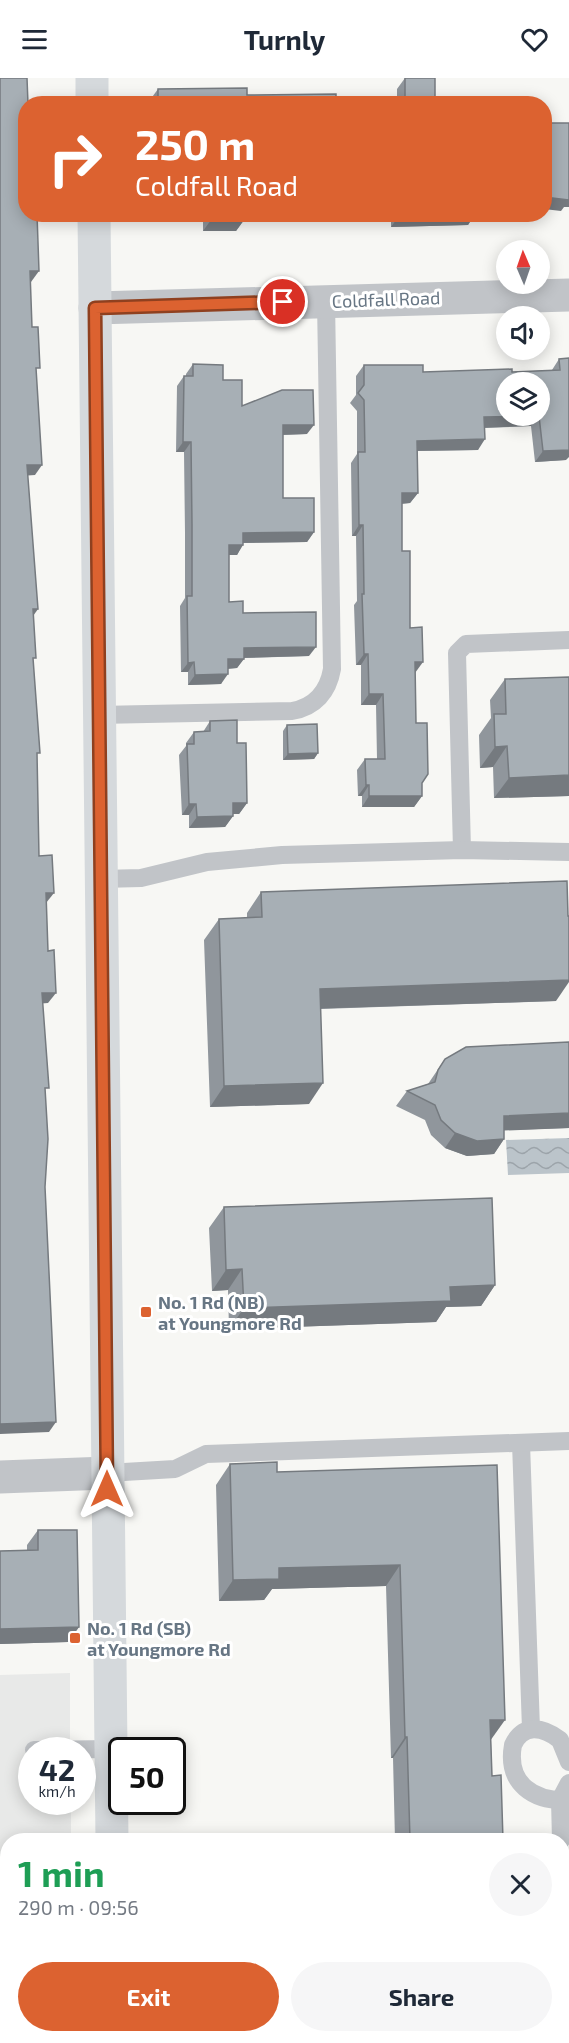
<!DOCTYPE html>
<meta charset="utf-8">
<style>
body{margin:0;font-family:"Exo 2",sans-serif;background:#f6f6f7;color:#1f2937;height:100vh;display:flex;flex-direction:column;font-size:22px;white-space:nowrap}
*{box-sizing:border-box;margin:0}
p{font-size:20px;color:#747a83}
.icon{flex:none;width:33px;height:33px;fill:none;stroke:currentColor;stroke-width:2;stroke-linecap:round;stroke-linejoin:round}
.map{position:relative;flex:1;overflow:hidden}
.details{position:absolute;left:0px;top:1755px;width:570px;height:210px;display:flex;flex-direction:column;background:#fff;border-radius:24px 24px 0 0;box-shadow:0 3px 15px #0003}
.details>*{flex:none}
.banner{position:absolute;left:18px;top:18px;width:534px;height:126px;border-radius:24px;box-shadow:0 3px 15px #0003;background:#dc6230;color:#fff;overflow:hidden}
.needle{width:39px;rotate:358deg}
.fabs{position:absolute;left:496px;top:162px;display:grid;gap:12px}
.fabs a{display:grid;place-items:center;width:54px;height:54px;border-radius:50%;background:#fff;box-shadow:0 3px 15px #0003;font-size:30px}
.speed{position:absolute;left:18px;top:1659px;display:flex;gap:12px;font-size:30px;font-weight:700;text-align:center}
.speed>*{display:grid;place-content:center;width:78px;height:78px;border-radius:50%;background:#fff;box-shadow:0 3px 15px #0003;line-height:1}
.speed small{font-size:15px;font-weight:400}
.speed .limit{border:3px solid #111;border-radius:9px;background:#fff;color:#111}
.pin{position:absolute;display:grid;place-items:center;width:51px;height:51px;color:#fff;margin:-26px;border:3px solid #fff;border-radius:50%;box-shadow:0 2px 6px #0007}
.me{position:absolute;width:66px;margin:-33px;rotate:0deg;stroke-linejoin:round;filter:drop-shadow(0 0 4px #0008)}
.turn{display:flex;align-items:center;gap:21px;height:126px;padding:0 18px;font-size:27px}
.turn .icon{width:78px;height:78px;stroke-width:2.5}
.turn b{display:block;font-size:42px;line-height:51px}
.round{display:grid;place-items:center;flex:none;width:63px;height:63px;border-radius:32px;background:#f6f6f7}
.headline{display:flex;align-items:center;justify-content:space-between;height:102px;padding:0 18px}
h1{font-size:36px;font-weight:700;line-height:45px;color:#1e9e55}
.action{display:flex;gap:12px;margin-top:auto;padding:12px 18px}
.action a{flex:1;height:69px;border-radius:36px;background:#dc6230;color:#fff;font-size:24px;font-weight:700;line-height:69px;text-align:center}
.action a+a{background:#f6f6f7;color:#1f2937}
header{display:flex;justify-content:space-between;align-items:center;height:78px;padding:0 18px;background:#fff;font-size:27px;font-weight:700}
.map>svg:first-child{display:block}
.built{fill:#e8e9e8}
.water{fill:url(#water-waves)}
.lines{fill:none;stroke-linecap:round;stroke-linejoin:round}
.lane{stroke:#c1c4c8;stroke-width:18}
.street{stroke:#c1c4c8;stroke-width:33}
.secondary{stroke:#d5d9dc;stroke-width:33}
.wall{fill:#90969c}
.shaded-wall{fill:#757a7f}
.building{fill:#a7afb5;stroke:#757a7f;stroke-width:1.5}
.route-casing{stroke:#8f401f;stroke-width:15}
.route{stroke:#dc6230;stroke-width:10}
.poi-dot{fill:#dc6230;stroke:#fff;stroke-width:2}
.labels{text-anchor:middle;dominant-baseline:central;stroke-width:6;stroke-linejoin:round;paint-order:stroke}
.street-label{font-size:18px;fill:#677684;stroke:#fff}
.poi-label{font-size:18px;font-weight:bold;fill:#677684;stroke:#fff;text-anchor:start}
</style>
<header><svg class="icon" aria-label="menu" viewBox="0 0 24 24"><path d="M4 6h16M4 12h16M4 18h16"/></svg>Turnly<svg class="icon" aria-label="heart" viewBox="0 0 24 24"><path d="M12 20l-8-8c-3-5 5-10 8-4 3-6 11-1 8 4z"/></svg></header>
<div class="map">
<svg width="569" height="1965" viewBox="0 0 569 1965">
<defs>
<pattern id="water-waves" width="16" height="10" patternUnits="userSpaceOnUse" patternTransform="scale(1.5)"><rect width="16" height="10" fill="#bbc4ca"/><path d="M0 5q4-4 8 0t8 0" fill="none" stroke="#9ca4aa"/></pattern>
</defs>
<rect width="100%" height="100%" fill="#f7f7f4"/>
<path class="built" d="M70 1595V1672H32V1724H71V1762H8V1958H72V1965H0V1597Z"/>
<path class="water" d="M569 1060V1095L508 1097 506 1062Z"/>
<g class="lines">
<g class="lane">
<path d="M99 637 292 633C315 629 328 614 332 591L326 223"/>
<path d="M462 772 457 575 466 566 569 562"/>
<path d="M101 801 141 800 207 784 282 777 462 772 569 774"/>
<path d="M521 1365 531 1651"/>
<path d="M107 1395 175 1391 206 1376 569 1363"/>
<path d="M34 1672 111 1671"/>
<path d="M569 1684 560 1662C543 1649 523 1645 513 1667 506 1706 534 1724 569 1722"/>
<path d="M561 1762 560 1722 569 1705"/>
<path d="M562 1788 569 1965"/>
</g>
<g class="street">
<path d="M95 230 569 217"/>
<path d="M0 1399 107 1395"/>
</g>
<g class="secondary">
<path d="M92 0V26"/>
<path d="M94 136 112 1762"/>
<path d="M114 1958V1965"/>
</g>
</g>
<g class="wall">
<path d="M405 0 435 21 525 26H150V22L158 11 336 23 397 22V11Z"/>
<path d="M203 136H243L244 142 236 153H203Z"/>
<path d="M391 136H475L468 147 391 149Z"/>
<path d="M559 281 566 382 535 384 531 348 485 350 478 372 417 373 418 415 410 425 402 426V473L415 594 416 645 422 705V718L414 729H362V718H358L357 692 365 681H377L376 627H361V587H356L354 527 357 523 356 458H352L351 385 357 376V333L350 325 356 317V298L364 287 423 294H512L552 292Z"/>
<path d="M193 286 223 302 242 328 307 356 283 357V420L314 454 307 464 243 465 237 477H229V524L243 535 309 578 244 580 237 590 228 591 221 606 188 607V594H181L180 528 185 520V455L184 374H176L177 308 184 298H186V296Z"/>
<path d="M505 601 569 718 494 720 493 689 480 690 479 657 491 640 490 622Z"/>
<path d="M210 643 237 665 247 725 239 736H233V738L225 749 189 750V737H182L179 677 186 668V665L194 654H203Z"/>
<path d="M287 647 318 675 314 681 283 682V653Z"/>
<path d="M261 814 556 923 321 931 309 1026 210 1029 204 862 219 841 247 840V835Z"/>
<path d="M445 981 569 1050 504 1052V1061L494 1076 467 1078 445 1070 431 1057 425 1042 396 1028 407 1013 428 1006Z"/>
<path d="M224 1129 495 1207 481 1228 446 1229 436 1244 229 1251 228 1212 212 1213 209 1150Z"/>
<path d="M230 1386 277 1394 497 1387 491 1662 492 1698 503 1762H395L393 1680H391L386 1508 272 1511 264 1522 219 1523 216 1407Z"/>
<path d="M38 1452 79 1549 68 1564 0 1566V1473L27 1472V1467Z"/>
<path d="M235 1958H499L494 1964 465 1965H235Z"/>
</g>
<g class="shaded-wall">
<path d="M569 118V129H564L561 133 544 131V119Z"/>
<path d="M450 136H475L468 147 391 149 399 138Z"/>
<path d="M211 142H244L236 153H203Z"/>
<path d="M30 193H39L31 204H23Z"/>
<path d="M539 338 531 348 477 350 484 339Z"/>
<path d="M283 347H314L307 356 277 357Z"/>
<path d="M485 361 478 372 409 373 417 363Z"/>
<path d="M183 364H191L184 374H176Z"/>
<path d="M569 372V379L566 382 535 384 543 373Z"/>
<path d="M27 387H42L35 397 20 398Z"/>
<path d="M402 415H418L410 425 394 426Z"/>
<path d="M359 447H363L356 458H352Z"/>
<path d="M314 454 307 464 236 465 243 455Z"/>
<path d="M229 467H243L237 477H222Z"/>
<path d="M33 531H38L31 541Z"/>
<path d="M316 569 309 578 237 580 244 570Z"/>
<path d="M364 576H368L361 587H356Z"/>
<path d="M228 581H244L237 590 221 591Z"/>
<path d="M194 584 188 594H181L188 585Z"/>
<path d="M415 584H423L415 595Z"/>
<path d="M228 596 221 606 188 607 195 597Z"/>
<path d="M369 616H383L376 627H361Z"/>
<path d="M507 668 493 689 480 690 495 669Z"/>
<path d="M318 675 314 681 283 682 288 676Z"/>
<path d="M569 697V718L494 720 509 700Z"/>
<path d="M366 707H369L362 718H358Z"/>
<path d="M369 718H422L414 729H362Z"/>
<path d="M233 725H247L239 736H225Z"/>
<path d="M189 726H196L189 737H182Z"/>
<path d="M233 738 225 749 189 750 197 739Z"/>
<path d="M46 815H54L46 825Z"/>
<path d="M569 902V904L556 923 306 931 320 911Z"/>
<path d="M42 915H56L48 925 35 926Z"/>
<path d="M323 1005 309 1026 210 1029 224 1008Z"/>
<path d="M569 1035V1050L493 1053 504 1038Z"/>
<path d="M455 1055 504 1061 494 1076 467 1078 445 1070Z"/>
<path d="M242 1191 228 1212 212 1213 226 1192Z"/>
<path d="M495 1207 481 1228 446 1229 436 1244 229 1251 244 1230 450 1209Z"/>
<path d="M56 1344 49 1354 0 1356V1346Z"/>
<path d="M400 1487 386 1508 272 1511 264 1522 219 1523 233 1502 279 1490Z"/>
<path d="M79 1549 68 1564 0 1566V1551Z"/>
<path d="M490 1642H505L490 1663Z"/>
<path d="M405 1659H407L393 1680H391Z"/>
<path d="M249 1958H499L494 1964 465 1965H244Z"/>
</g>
<g class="building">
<path d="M0 0H27L28 26H26V136H37L39 193H30L32 249H38L40 290H36L42 387H27L38 531H33L36 580H33L40 675H37L39 778 52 777 54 815H46L48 873 54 872 56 915H42L49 1010H45L48 1061 45 1109 56 1344 0 1346Z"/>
<path d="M405 0H435V21L524 19 525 26H158V11L247 10V17L336 16V23L405 22Z"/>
<path d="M544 45H569V122L544 119Z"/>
<path d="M211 136H243L244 142H211Z"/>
<path d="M399 136H450L399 138Z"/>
<path d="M569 280V372L543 373 539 338H540V304H507V338H531L484 339 485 361 417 363 418 415H402V473H410V550L422 549 423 584H415L416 645H427L428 696 422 705V718H369V707H366L365 681H385L383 616H369L368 576H364L362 516H364L363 447H359L358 374H365L364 322 358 315 364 307V287H423V294L512 291V294L560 292 559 281Z"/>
<path d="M193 286 223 287V302H242V328L282 312H313L314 347H283V420H314V454L243 455V467H229V524L243 523V535L316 534V569L244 570V581H228V596L195 597 194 584 188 585 187 518H192V446L191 364H183L184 298H193Z"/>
<path d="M569 599V697L509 700 507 668 495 669 494 636H506L505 601Z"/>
<path d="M237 642V665H246L247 725H233V738L197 739 196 726H189L187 666H194V654L210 653V643Z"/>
<path d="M317 646 318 675 288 676 287 647Z"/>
<path d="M567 803 568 838H569V902L320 911 323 1005 224 1008 219 841 262 839 261 814Z"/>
<path d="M569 964V1035L504 1038V1061L477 1063 455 1055 441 1042 435 1027 407 1013 435 1004 438 992 445 981 466 969Z"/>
<path d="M492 1120 495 1207 450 1209 451 1223 244 1230 242 1191 226 1192 224 1129Z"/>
<path d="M277 1384V1394L497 1387 505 1642H490L492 1698 501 1697 503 1762H410L407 1659H405L400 1487 279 1490V1501L233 1502 230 1386Z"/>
<path d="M38 1452H77L79 1549 0 1551V1473L38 1472Z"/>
</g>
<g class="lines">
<g class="route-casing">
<path id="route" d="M107 1411 95 230 283 224"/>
</g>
<use href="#route" class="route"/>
</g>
<g class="poi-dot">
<rect x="140" y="1228" width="12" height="12" rx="3"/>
<rect x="69" y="1554" width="12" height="12" rx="3"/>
</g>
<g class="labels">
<g class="street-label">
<text transform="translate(386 221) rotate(-2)">Coldfall Road</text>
</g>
<g class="poi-label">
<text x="158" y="1224">No. 1 Rd (NB)<tspan x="158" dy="21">at Youngmore Rd</tspan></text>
<text x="87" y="1550">No. 1 Rd (SB)<tspan x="87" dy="21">at Youngmore Rd</tspan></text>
</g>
</g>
</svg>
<div class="fabs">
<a><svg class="needle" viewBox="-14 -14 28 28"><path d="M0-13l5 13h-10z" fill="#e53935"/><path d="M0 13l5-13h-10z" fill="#747a83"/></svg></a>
<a><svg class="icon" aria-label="sound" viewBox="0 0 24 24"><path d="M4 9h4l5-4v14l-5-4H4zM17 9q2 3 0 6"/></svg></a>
<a><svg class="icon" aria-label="layers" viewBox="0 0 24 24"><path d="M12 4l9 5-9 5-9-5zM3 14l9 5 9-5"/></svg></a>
</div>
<div class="speed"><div>42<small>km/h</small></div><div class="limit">50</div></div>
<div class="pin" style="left:283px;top:224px;background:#d93025"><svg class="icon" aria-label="arrive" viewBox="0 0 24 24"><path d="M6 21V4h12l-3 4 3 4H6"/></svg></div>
<svg class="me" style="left:107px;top:1411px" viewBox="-20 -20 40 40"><path d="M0-17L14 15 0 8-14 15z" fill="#dc6230" stroke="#fff" stroke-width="4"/></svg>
<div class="banner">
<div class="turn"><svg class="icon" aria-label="right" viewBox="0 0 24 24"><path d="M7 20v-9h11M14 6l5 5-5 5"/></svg><div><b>250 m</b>Coldfall Road</div></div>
</div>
<section class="details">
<div class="headline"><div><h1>1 min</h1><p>290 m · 09:56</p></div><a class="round"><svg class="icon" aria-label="close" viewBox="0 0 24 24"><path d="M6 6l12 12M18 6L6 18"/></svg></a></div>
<div class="action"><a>Exit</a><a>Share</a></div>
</section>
</div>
